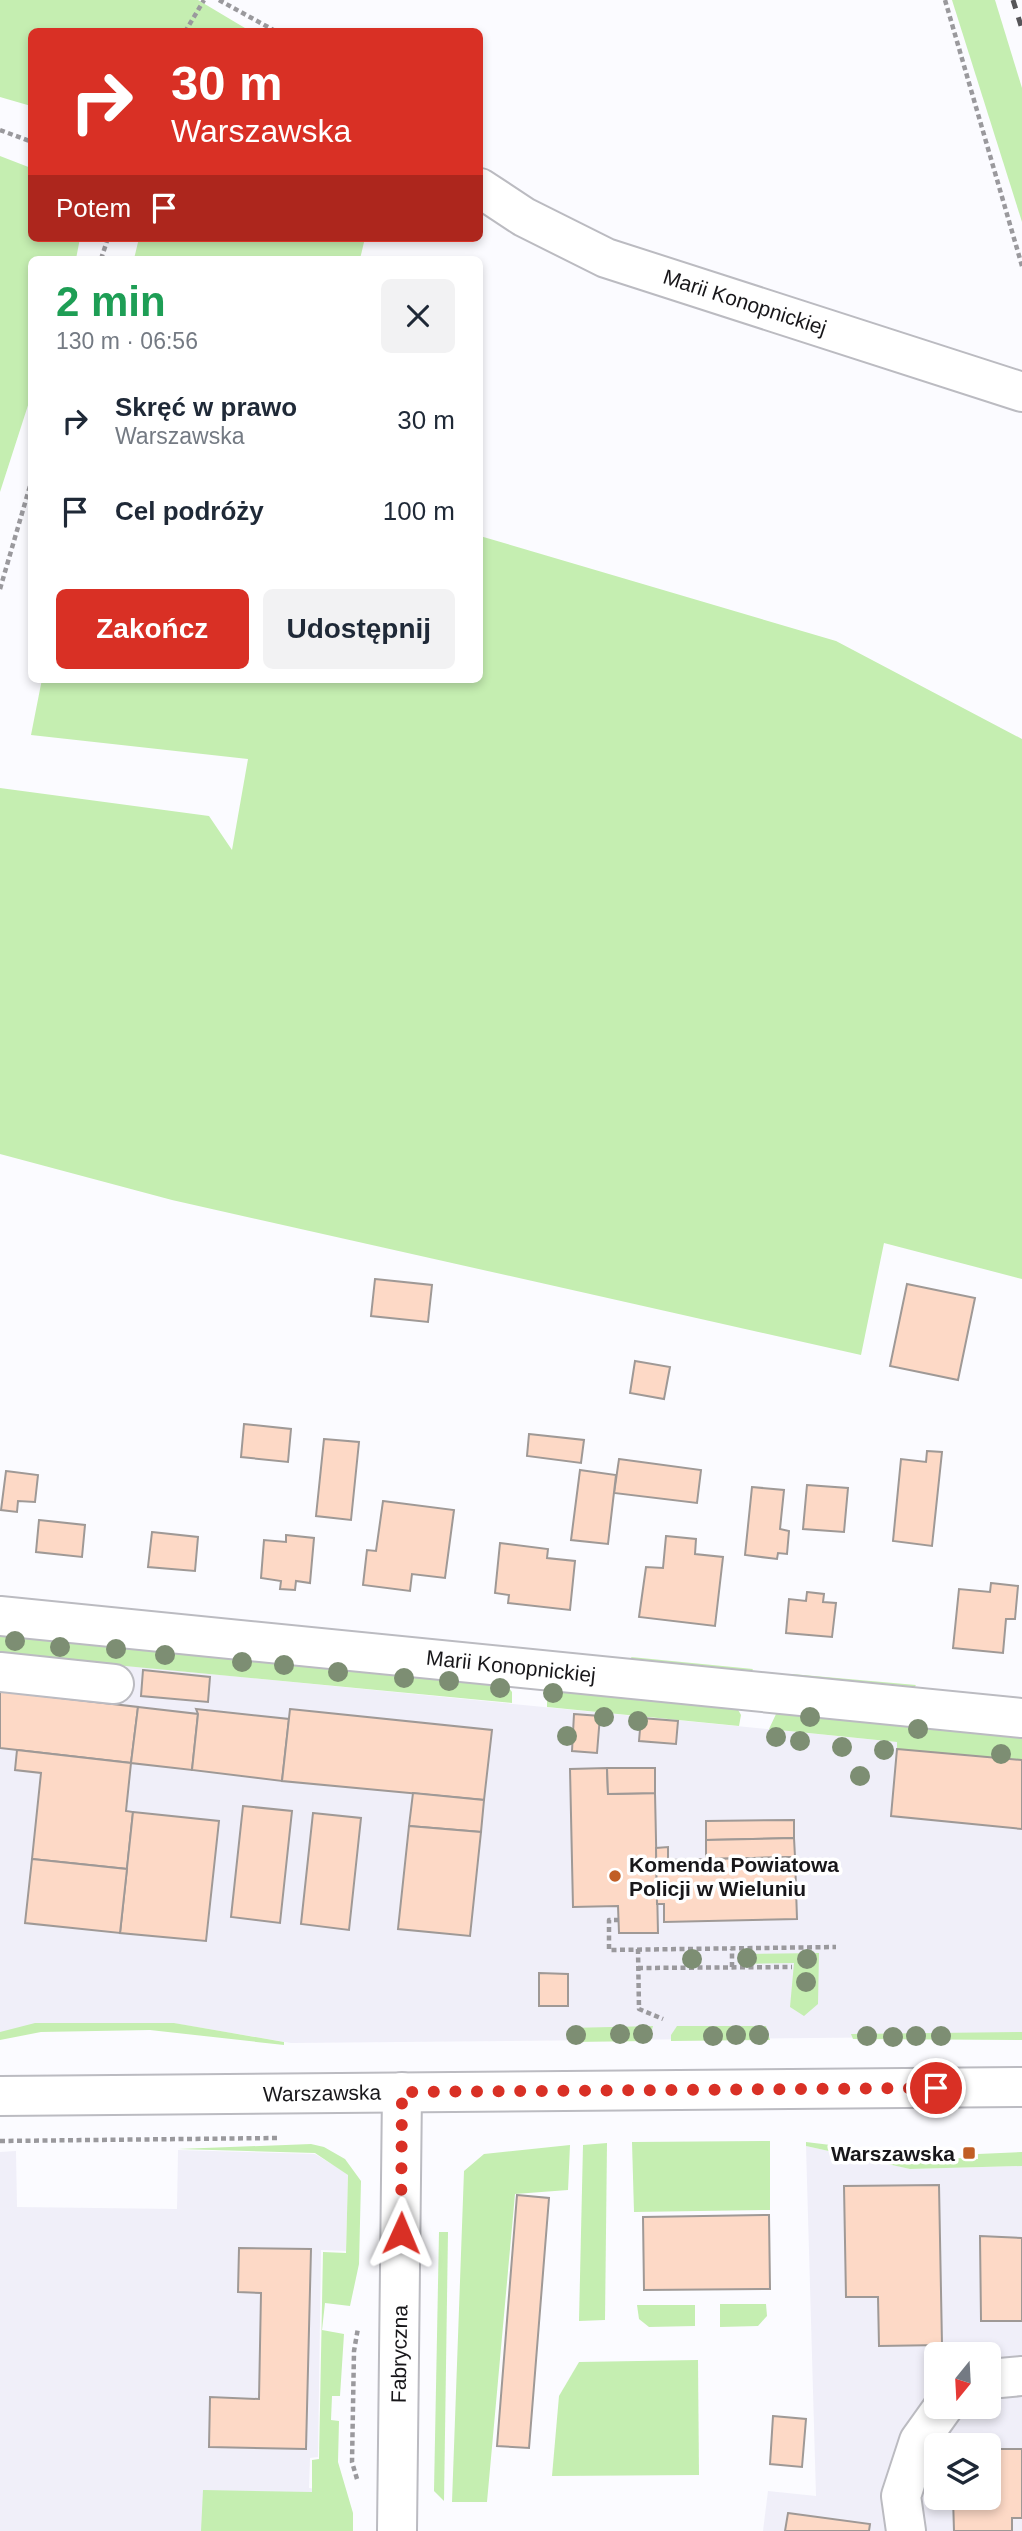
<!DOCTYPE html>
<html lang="pl">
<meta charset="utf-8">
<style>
body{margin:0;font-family:Helvetica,sans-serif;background:#f2f2f3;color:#1f2937;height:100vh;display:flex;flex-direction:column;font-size:26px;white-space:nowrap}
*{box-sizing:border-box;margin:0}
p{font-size:23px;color:#747a83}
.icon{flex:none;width:38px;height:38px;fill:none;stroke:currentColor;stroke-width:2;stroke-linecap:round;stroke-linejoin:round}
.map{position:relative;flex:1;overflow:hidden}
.panel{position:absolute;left:28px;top:256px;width:455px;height:427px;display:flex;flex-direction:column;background:#fff;border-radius:10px;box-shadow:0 4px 10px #0003}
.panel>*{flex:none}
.hud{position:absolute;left:28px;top:28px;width:455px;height:214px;border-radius:10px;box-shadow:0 4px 10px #0003;background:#d93025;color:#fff;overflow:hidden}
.needle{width:46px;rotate:198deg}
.tools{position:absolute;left:924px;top:2342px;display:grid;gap:14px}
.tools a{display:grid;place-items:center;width:77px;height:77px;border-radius:10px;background:#fff;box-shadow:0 4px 10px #0003;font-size:35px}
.pin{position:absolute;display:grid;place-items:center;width:60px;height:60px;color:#fff;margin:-30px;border:4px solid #fff;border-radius:50%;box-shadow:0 2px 7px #0007}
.me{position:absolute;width:77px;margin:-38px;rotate:1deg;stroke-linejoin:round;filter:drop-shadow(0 0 5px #0008)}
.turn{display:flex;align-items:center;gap:24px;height:147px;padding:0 28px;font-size:32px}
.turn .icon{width:91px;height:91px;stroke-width:2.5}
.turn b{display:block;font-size:49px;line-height:60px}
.then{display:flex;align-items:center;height:66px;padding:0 28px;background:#0003;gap:14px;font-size:26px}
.round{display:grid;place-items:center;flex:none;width:74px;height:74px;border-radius:10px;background:#f2f2f3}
.headline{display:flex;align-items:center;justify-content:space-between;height:119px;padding:0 28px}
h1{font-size:42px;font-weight:800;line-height:52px;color:#1e9e55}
.action{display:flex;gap:14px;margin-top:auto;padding:14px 28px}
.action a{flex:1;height:80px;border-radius:10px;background:#d93025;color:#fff;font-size:28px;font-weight:800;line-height:80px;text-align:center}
.action a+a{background:#f2f2f3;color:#1f2937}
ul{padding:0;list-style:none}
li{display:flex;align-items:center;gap:21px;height:91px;padding:0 28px}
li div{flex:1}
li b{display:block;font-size:26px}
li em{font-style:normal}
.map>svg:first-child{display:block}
.built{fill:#f0eff9;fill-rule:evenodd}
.green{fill:#c5eeb1}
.building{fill:#fdd9c6;stroke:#9f9996;stroke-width:2}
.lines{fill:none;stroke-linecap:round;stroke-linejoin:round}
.minor-casing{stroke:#bbbbc1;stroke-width:42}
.major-casing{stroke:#bbbbc1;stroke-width:42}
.path{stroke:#9a999d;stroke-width:4.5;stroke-dasharray:5 3.5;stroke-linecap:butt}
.minor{stroke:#fff;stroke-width:38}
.major{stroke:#fff;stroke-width:38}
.rail{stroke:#565559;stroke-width:5;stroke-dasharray:9 9;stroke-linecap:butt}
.tree{fill:#7d8e73}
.route{stroke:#d93025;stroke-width:12;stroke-dasharray:0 21.6}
.poi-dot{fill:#c15e25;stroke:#fff;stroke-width:2.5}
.labels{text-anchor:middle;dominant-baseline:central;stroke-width:7;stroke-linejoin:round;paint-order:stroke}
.street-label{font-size:21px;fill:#18171a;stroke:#fff}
.poi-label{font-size:21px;font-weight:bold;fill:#18171a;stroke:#fff;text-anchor:start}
</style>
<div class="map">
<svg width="1022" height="2531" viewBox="0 0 1022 2531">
<rect width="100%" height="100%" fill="#fbfbff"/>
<g class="built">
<path d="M0 1653 897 1742V1749L1022 1760V2036L291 2043 173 2023 0 2033Z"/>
<path d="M806 2146 910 2169 1022 2166V2531H763L768 2491 816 2496ZM936 2354H989V2406H936ZM936 2445H989V2497H936Z"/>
<path d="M178 2150 315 2154 348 2174 346 2251 321 2250 318 2457 310 2458 309 2488 338 2492 337 2531H0V2152L16 2151 17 2207 177 2209Z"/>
</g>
<g class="green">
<path d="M0 0H198L250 31 32 32 31 106 0 97Z"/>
<path d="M952 0H995L1022 88V222Z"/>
<path d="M0 156 31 168 32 238H80L76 259H32L31 396 0 492Z"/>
<path d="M139 238H365L360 259H134Z"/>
<path d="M480 536 836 641 1022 739V1279L884 1243 861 1355 172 1200 0 1154V788L209 816 232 850 248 759 31 735 42 679H480Z"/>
<path d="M0 1632 506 1684 512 1692V1703L0 1654Z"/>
<path d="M631 1657 753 1669 748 1677 635 1665Z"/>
<path d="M792 1674 916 1685 910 1693 794 1683Z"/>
<path d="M554 1688 736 1706 741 1715 739 1726 547 1707V1696Z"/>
<path d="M777 1712 1022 1733V1760L897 1749V1742L769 1729Z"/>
<path d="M819 1953 818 2004 804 2016 790 2007 794 1963 741 1964 740 1954Z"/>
<path d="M35 2023H174L284 2042V2045L150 2030 41 2032 0 2040V2032Z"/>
<path d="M653 2026 649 2041 572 2042 569 2028Z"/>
<path d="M677 2026H766L770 2040 671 2041V2035Z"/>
<path d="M1022 2032V2040L853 2039 851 2034Z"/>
<path d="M770 2141V2210L634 2212 632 2142Z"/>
<path d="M806 2142 904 2154H957V2158L978 2159V2154L1022 2152V2166L910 2169 806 2146Z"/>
<path d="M607 2143 605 2320 579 2321 583 2145Z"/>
<path d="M311 2144 324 2147 345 2159 361 2181 359 2264 350 2306 325 2303 322 2330 344 2334 340 2396H332L331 2420 339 2421 338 2462 353 2513V2531H201L203 2490 312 2492V2460L319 2459 323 2252 346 2253 348 2175 315 2153 178 2149Z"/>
<path d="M570 2145 568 2190 515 2194 487 2502H452L464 2171 484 2154Z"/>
<path d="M439 2232H448L444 2501 434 2491Z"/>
<path d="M720 2304H766L767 2316 758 2326 720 2327Z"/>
<path d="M637 2305H695V2326L649 2327 639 2319Z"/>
<path d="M698 2360 699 2475 552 2476 559 2396 579 2362Z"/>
</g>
<g class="building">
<path d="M375 1279 432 1285 428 1322 371 1316Z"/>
<path d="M907 1284 975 1298 958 1380 890 1366Z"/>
<path d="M635 1361 670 1367 664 1399 630 1393Z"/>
<path d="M244 1424 291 1429 288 1462 241 1457Z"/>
<path d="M529 1434 584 1440 581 1463 527 1456Z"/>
<path d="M324 1439 359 1442 351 1520 316 1516Z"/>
<path d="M927 1451 942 1452 932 1546 893 1541 901 1459 926 1462Z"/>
<path d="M619 1459 701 1470 697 1503 614 1493Z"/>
<path d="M580 1470 616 1475 608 1544 571 1540Z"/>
<path d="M6 1471 38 1475 35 1502 18 1501 17 1512 1 1510Z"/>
<path d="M807 1485 848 1488 844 1532 803 1529Z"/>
<path d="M752 1487 784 1490 780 1529 789 1531 787 1554 778 1553 777 1559 745 1555Z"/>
<path d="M383 1501 454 1510 445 1578 412 1574 410 1591 363 1585 367 1550 376 1551Z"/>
<path d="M39 1520 85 1525 82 1557 36 1552Z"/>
<path d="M152 1532 198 1537 195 1571 148 1567Z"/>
<path d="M286 1535 314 1538 310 1583 296 1581 295 1590 280 1589 281 1581 261 1578 264 1540 286 1542Z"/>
<path d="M666 1536 696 1539 695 1554 723 1557 715 1626 639 1617 646 1567 663 1568Z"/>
<path d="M500 1543 548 1549 547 1558 575 1561 570 1610 508 1603 509 1595 495 1593Z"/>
<path d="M991 1583 1018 1586 1015 1619H1006L1003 1653 953 1648 959 1589 990 1592Z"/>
<path d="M807 1592 824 1594 823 1602 836 1603 832 1637 786 1633 789 1599 806 1601Z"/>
<path d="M143 1670 210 1677 208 1702 141 1696Z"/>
<path d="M0 1691 138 1707 131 1763 0 1748Z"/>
<path d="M138 1707 198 1714 192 1770 131 1763Z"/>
<path d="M196 1709 289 1719 282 1781 192 1770 198 1714Z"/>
<path d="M290 1709 492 1730 484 1800 282 1781Z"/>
<path d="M574 1714 600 1716 597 1753 572 1751Z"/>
<path d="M641 1718 678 1721 676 1744 639 1741Z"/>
<path d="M897 1749 1022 1760V1829L891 1816Z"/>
<path d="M17 1750 131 1763 126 1811 133 1812 127 1869 32 1859 41 1773 15 1770Z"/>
<path d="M607 1768 608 1794 655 1793 658 1933H619L618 1906 573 1907 570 1769Z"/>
<path d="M607 1768H655V1793L608 1794Z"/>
<path d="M413 1793 484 1800 481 1832 409 1826Z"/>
<path d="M243 1806 292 1811 280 1923 231 1917Z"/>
<path d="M133 1812 219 1821 206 1941 120 1933Z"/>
<path d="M313 1813 361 1818 349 1930 301 1924Z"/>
<path d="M794 1820V1838L706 1840V1821Z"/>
<path d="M409 1826 481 1832 470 1936 398 1929Z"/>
<path d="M794 1838 795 1857 706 1859V1840Z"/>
<path d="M668 1847V1860L795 1857 797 1919 664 1922V1904H657L656 1848Z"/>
<path d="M32 1859 127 1869 120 1933 25 1923Z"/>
<path d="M539 1973 568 1974V2006H539Z"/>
<path d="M939 2185 942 2345 879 2346 878 2297H846L844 2186Z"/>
<path d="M517 2195 549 2198 529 2448 497 2446Z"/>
<path d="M769 2215 770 2289 644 2290 643 2217Z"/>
<path d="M980 2236 1022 2238V2321H981Z"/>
<path d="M239 2248 311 2249 306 2449 209 2447 210 2397 259 2399 261 2293 238 2292Z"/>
<path d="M773 2416 806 2419 802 2467 770 2464Z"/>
<path d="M989 2449H1022V2518H1012V2531H954L953 2497H989Z"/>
<path d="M788 2513 870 2524 869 2531H785Z"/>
</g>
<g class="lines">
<g class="minor-casing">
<g id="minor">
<path d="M480 188 524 217 606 258 1022 392"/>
<path d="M0 1616 1022 1718"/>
<path d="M0 1672 114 1684"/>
<path d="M989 2379 1022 2376"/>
<path d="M397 2531 402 2092"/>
<path d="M906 2531 901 2496 919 2441 944 2406"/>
</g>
</g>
<g class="major-casing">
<path id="major" d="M0 2096 1022 2087"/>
</g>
<g class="path">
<path d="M219 0 277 32"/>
<path d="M945 0 1022 266"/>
<path d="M185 32 204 0"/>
<path d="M0 130 32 142"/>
<path d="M101 259 108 238"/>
<path d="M0 589 32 479"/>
<path d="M619 1920H609V1950L836 1947"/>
<path d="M638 1949 639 2009 663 2019"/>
<path d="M732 1967V1949"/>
<path d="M638 1968 792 1967"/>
<path d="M0 2141 277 2138"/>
<path d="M357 2479 352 2462 354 2351 358 2328"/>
</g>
<use href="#minor" class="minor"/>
<use href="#major" class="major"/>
<path class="rail" d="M1013 0 1022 29"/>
</g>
<g class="tree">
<circle cx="15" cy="1641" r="10"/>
<circle cx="60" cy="1647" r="10"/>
<circle cx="116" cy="1649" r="10"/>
<circle cx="165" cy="1655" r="10"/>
<circle cx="242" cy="1662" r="10"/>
<circle cx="284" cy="1665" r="10"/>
<circle cx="338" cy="1672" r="10"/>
<circle cx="404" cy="1678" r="10"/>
<circle cx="449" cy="1681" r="10"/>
<circle cx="500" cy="1688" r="10"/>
<circle cx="553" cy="1693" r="10"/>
<circle cx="604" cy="1717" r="10"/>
<circle cx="810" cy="1717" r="10"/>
<circle cx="638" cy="1721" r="10"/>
<circle cx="918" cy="1729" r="10"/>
<circle cx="567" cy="1736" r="10"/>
<circle cx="776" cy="1737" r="10"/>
<circle cx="800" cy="1741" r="10"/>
<circle cx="842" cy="1747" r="10"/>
<circle cx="884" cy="1750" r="10"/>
<circle cx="1001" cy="1754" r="10"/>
<circle cx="860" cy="1776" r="10"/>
<circle cx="747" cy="1958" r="10"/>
<circle cx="692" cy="1959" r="10"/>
<circle cx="807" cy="1959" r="10"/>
<circle cx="806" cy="1982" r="10"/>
<circle cx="620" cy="2034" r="10"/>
<circle cx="643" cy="2034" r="10"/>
<circle cx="576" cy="2035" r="10"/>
<circle cx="736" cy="2035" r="10"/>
<circle cx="759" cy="2035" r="10"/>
<circle cx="713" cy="2036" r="10"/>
<circle cx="867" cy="2036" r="10"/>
<circle cx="916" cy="2036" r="10"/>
<circle cx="941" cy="2036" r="10"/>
<circle cx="893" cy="2037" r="10"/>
</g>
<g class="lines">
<path class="route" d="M401 2233 402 2092 936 2088"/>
</g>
<g class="poi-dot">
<circle cx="615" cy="1876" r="7"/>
<rect x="962" y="2146" width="14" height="14" rx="3.5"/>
</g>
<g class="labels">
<g class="street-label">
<text transform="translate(745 302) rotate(18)">Marii Konopnickiej</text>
<text transform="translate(511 1666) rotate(6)">Marii Konopnickiej</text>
<text transform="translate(322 2093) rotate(-1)">Warszawska</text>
<text transform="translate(399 2354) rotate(-89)">Fabryczna</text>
</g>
<g class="poi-label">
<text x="629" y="1864">Komenda Powiatowa<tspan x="629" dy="24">Policji w Wieluniu</tspan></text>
<text x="955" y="2153" text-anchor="end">Warszawska</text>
</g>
</g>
</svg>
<div class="tools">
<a><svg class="needle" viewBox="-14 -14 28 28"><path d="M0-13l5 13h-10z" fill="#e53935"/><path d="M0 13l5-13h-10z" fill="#747a83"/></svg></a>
<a><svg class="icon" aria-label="layers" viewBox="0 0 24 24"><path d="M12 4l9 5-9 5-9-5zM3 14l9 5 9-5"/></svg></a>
</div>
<div class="pin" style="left:936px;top:2088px;background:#d93025"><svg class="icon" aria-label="arrive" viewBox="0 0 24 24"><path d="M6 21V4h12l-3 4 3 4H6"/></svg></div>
<svg class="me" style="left:401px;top:2233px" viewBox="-20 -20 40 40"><path d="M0-17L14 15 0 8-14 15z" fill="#d93025" stroke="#fff" stroke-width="4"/></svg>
<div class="hud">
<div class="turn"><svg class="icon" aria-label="right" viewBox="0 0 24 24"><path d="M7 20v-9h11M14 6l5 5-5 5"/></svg><div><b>30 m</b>Warszawska</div></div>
<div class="then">Potem<svg class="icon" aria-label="arrive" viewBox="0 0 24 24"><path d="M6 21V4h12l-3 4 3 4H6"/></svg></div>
</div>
<section class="panel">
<div class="headline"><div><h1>2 min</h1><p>130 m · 06:56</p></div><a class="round"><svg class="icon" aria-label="close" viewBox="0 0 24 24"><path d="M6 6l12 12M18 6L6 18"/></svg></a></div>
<ul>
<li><svg class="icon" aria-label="right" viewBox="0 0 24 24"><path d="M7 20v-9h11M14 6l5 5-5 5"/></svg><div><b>Skręć w prawo</b><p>Warszawska</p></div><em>30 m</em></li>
<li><svg class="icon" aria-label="arrive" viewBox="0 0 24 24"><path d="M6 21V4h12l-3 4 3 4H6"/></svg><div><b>Cel podróży</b></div><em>100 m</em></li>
</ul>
<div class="action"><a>Zakończ</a><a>Udostępnij</a></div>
</section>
</div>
